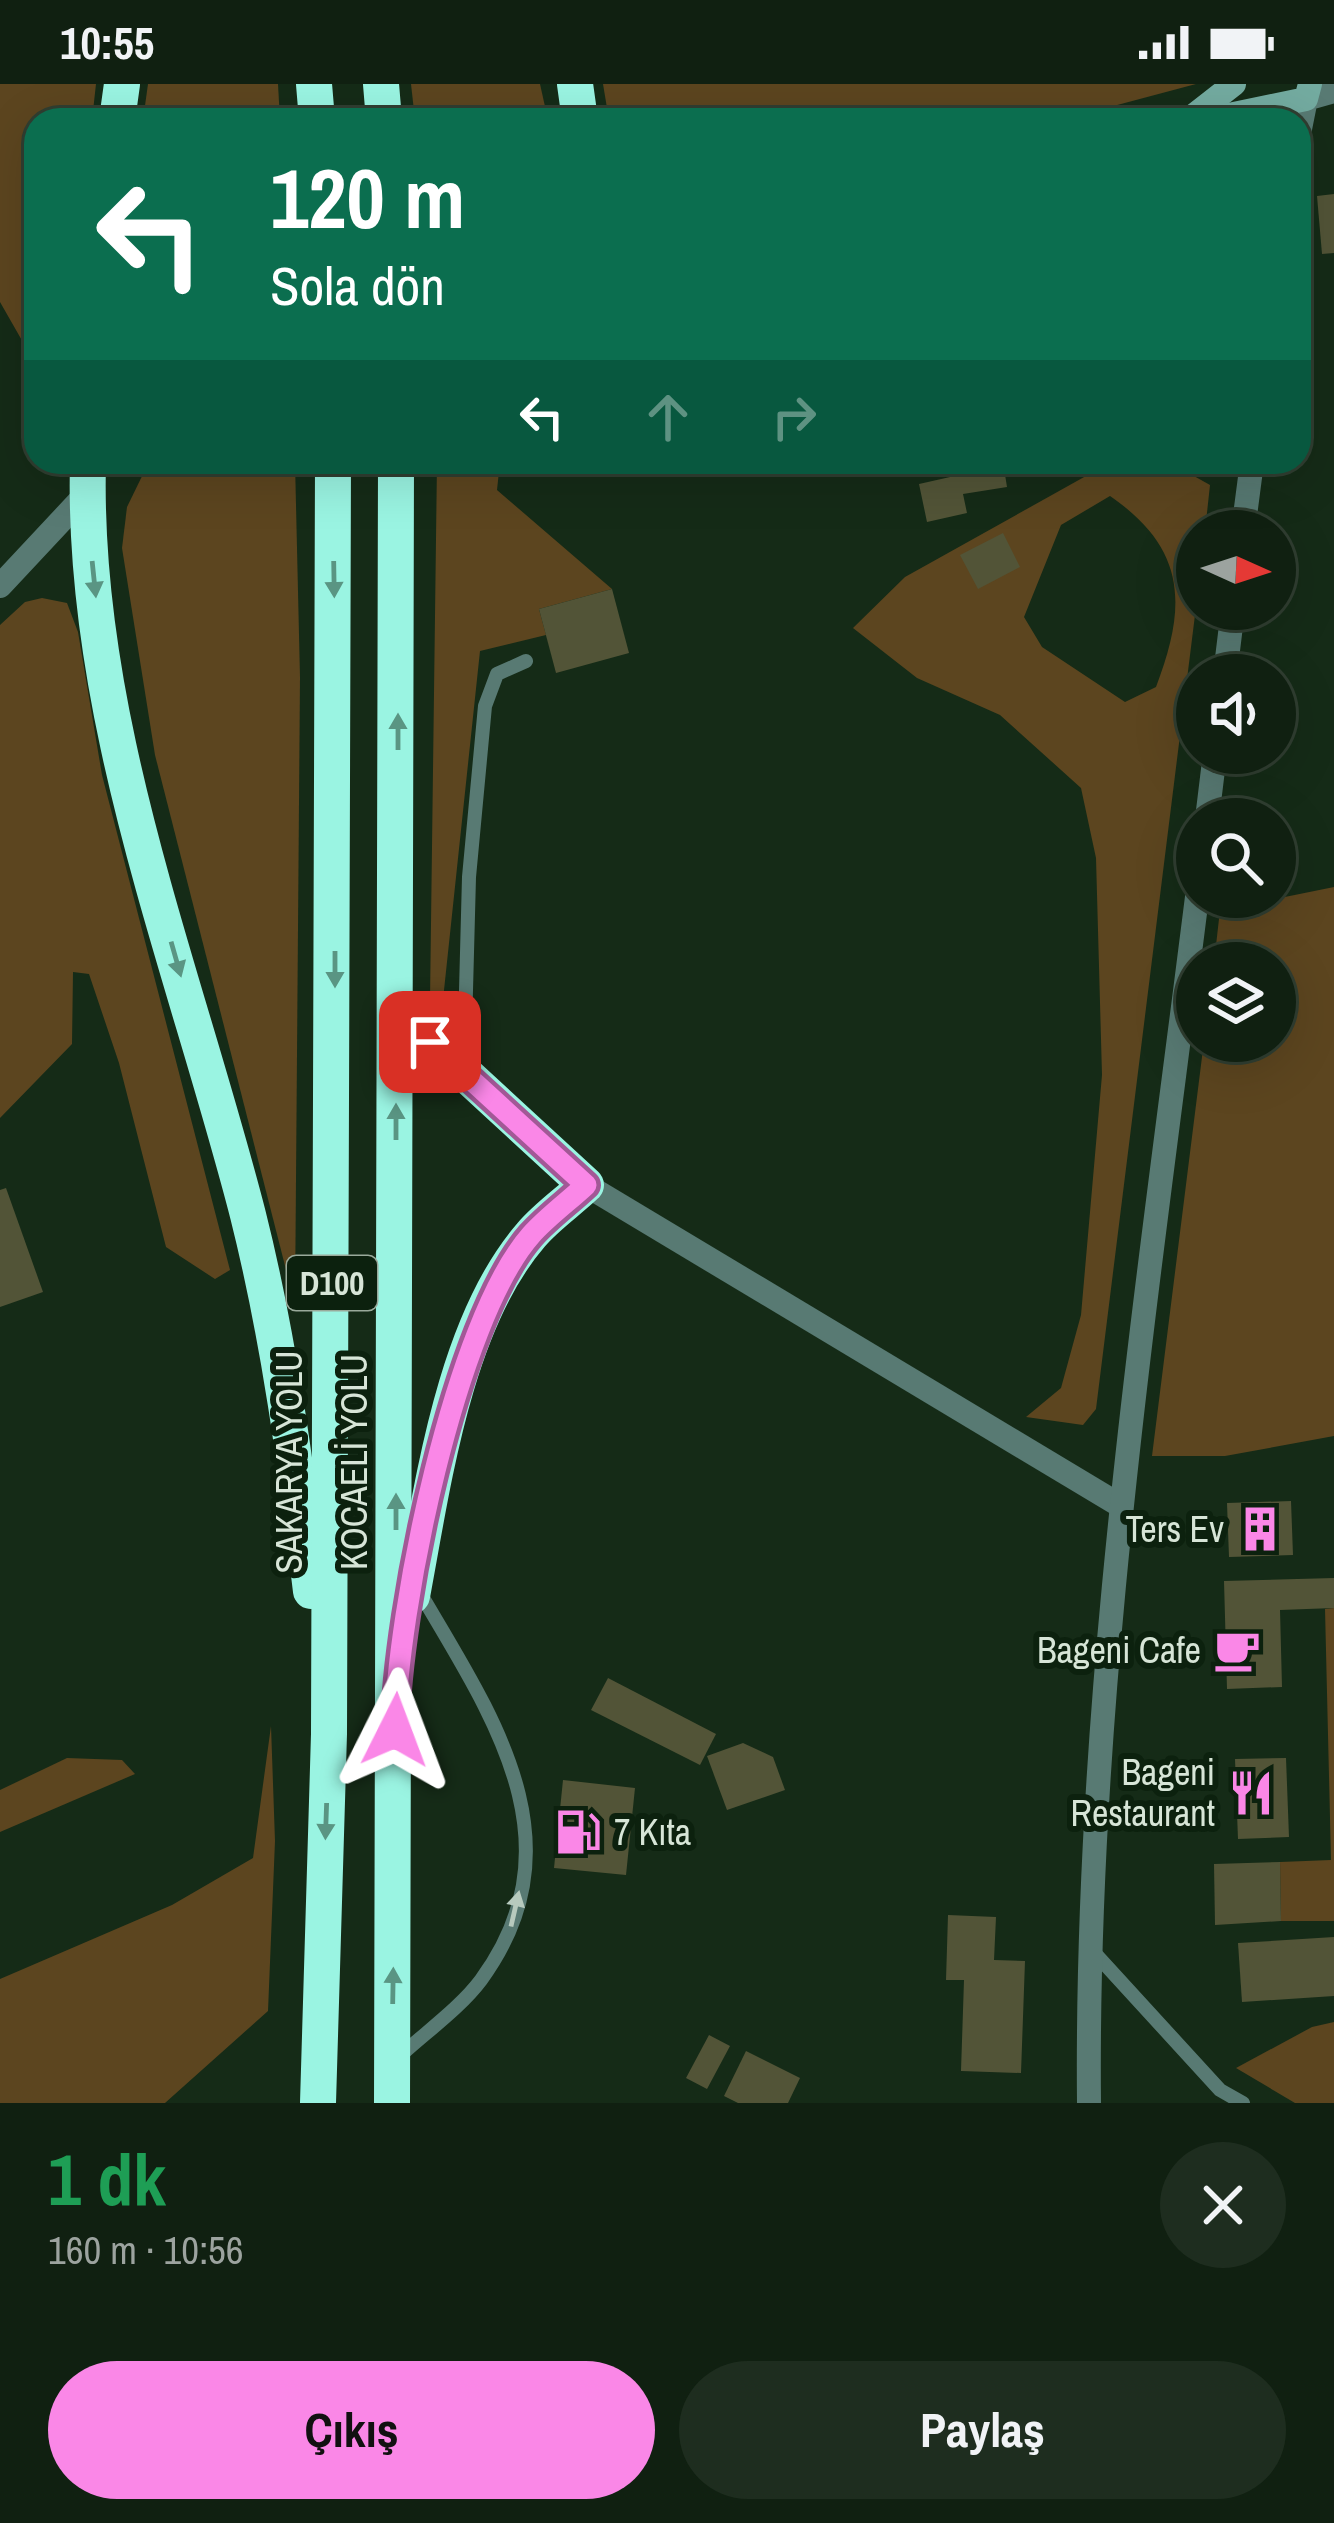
<!DOCTYPE html>
<html lang="tr">
<meta charset="utf-8">
<style>
body{margin:0;font-family:"Archivo Narrow",sans-serif;background:#1e2d1f;color:#f1f3f6;height:100vh;display:flex;flex-direction:column;font-size:45px;white-space:nowrap}
*{box-sizing:border-box;margin:0}
p{font-size:39px;color:#9ca39f}
.icon{flex:none;width:66px;height:66px;fill:none;stroke:currentColor;stroke-width:2;stroke-linecap:round;stroke-linejoin:round}
.map{position:relative;height:2019px;overflow:hidden}
.sheet{display:flex;flex-direction:column;background:#102011;flex:1}
.sheet>*{flex:none}
.banner{position:absolute;left:24px;top:24px;width:1287px;height:366px;border-radius:36px;box-shadow:0 12px 48px #0002,0 0 0 3px #303e31;background:#0b6e4f;color:#fff;overflow:hidden}
.needle{width:78px;rotate:93deg}
.fabs{position:absolute;left:1176px;top:426px;display:grid;gap:24px}
.fabs a{display:grid;place-items:center;width:120px;height:120px;border-radius:50%;background:#102011;box-shadow:0 12px 48px #0002,0 0 0 3px #303e31;font-size:60px}
.pin{position:absolute;display:grid;place-items:center;width:102px;height:102px;color:#fff;margin:-51px;border-radius:24px;box-shadow:0 6px 18px #0006}
.me{position:absolute;width:132px;margin:-66px;rotate:3deg;stroke-linejoin:round;filter:drop-shadow(0 0 9px #0008)}
.turn{display:flex;align-items:center;gap:42px;height:252px;padding:0 48px;font-size:54px}
.turn .icon{width:156px;height:156px;stroke-width:2.5}
.turn b{display:block;font-size:84px;line-height:102px}
.lanes{display:flex;align-items:center;height:114px;padding:0 48px;background:#0003;justify-content:center;gap:60px;direction:ltr}
.lanes .off{opacity:.35}
.round{display:grid;place-items:center;flex:none;width:126px;height:126px;border-radius:63px;background:#1e2d1f}
.head{display:flex;align-items:center;justify-content:space-between;height:204px;padding:0 48px}
h1{font-size:72px;font-weight:700;line-height:90px;color:#1e9e55}
.button{display:flex;gap:24px;margin-top:auto;padding:24px 48px}
.button a{flex:1;height:138px;border-radius:72px;background:#fa87e7;color:#111;font-size:48px;font-weight:700;line-height:138px;text-align:center}
.button a+a{background:#1e2d1f;color:#f1f3f6}
.status{display:flex;justify-content:space-between;align-items:center;height:84px;padding:0 60px;background:#102011;direction:ltr}
.status svg{height:33px;fill:currentColor}
.map>svg:first-child{display:block}
.green{fill:#5c451f;fill-rule:evenodd}
.building{fill:#525437}
.lines{fill:none;stroke-linecap:round;stroke-linejoin:round}
.lane{stroke:#587a73;stroke-width:14}
.street{stroke:#587a73;stroke-width:24}
.secondary{stroke:#73aba0;stroke-width:24}
.highway{stroke:#9af4e2;stroke-width:36}
.oneway{fill:#5a9583}
.oneway2{fill:#b7cabe}
.route-casing{stroke:#a25896;stroke-width:30}
.route{stroke:#fa87e7;stroke-width:21}
.labels{text-anchor:middle;dominant-baseline:central;stroke-width:12;stroke-linejoin:round;paint-order:stroke}
.shield{fill:#0c210e;stroke:#9aaa9b;stroke-width:3}
.shield-label{font-size:33px;font-weight:bold;fill:#d7e5d7}
.street-label{font-size:36px;fill:#d7e5d7;stroke:#0c210e}
.poi-label{font-size:36px;fill:#d7e5d7;stroke:#0c210e;text-anchor:end}
</style>
<div class="status"><b>10:55</b><svg viewBox="0 0 49 12"><path d="M0 12V9h3v3zM5 12V6h3v6zM10 12V3h3v9zM15 12V0h3v12zM26 1h20v11H26zM47 4h2v5h-2z"/></svg></div>
<div class="map">
<svg width="1334" height="2019" viewBox="0 0 1334 2019">
<rect width="100%" height="100%" fill="#152b17"/>
<g class="green">
<path d="M0 0H96L92 36H36V281L0 218Z"/>
<path d="M148 0H278L280 36H143Z"/>
<path d="M411 0H540L548 36H415Z"/>
<path d="M603 0H1196L1061 36H609Z"/>
<path d="M155 378H295L300 593 295 1221 155 671 122 464 127 423 146 384Z"/>
<path d="M437 378H500L497 406 612 505 539 525 546 551 480 567 440 944 430 916Z"/>
<path d="M1111 378H1169L1210 401 1205 447H1197V515L1096 1325 1083 1341 1026 1333 1061 1304 1081 1231 1102 991 1096 774 1081 704 1000 631 917 594 853 544 905 493ZM1110 412C1187 465 1187 522 1156 603L1125 618 1042 563 1024 533 1061 441Z"/>
<path d="M42 514 67 519 78 548 102 691 230 1186 215 1195 166 1163 119 979 89 890 73 888 72 960 0 1034V541L25 518Z"/>
<path d="M1334 803V1352L1225 1372H1152L1204 957H1275V879H1214L1220 826Z"/>
<path d="M1334 1524V1837H1281L1280 1778 1331 1776 1325 1525Z"/>
<path d="M271 1642 275 1757 268 1927 165 2019H0V1895L172 1821 253 1774Z"/>
<path d="M67 1674 122 1676 135 1690 0 1748V1706Z"/>
<path d="M1334 1938V2019H1295L1236 1984 1312 1943Z"/>
</g>
<g class="building">
<path d="M1334 110V169L1322 170 1317 112Z"/>
<path d="M957 378H1003L1007 403 963 410 967 429 927 438 919 400 959 391Z"/>
<path d="M1003 449 1020 483 978 505 960 471Z"/>
<path d="M612 505 629 569 556 589 539 525Z"/>
<path d="M6 1104 43 1208 0 1223V1106Z"/>
<path d="M1291 1417 1293 1471 1229 1473 1227 1419Z"/>
<path d="M1334 1494V1524L1280 1526 1282 1603 1227 1605 1224 1497Z"/>
<path d="M608 1594 716 1650 700 1681 591 1626Z"/>
<path d="M743 1659 773 1673 785 1706 727 1726 707 1672Z"/>
<path d="M1286 1674 1289 1753 1238 1755 1235 1675Z"/>
<path d="M563 1696 635 1704 626 1791 554 1784Z"/>
<path d="M1280 1778 1281 1837 1215 1841 1214 1780Z"/>
<path d="M948 1831 996 1833 994 1876 1025 1877 1021 1989 961 1987 964 1896H946Z"/>
<path d="M1334 1853V1912L1242 1918 1238 1859Z"/>
<path d="M709 1951 730 1962 707 2005 686 1994Z"/>
<path d="M746 1967 800 1994 788 2019H738L724 2012Z"/>
</g>
<g class="lines">
<g class="lane">
<path d="M464 982 469 793 485 622 497 590 526 577"/>
<path d="M1091 1865 1220 2006 1243 2019"/>
<path d="M400 1972C426 1948 460 1924 481 1896 582 1758 491 1630 419 1507"/>
</g>
<g class="street">
<path d="M1299 50 1306 15 1334 7"/>
<path d="M1243 447 1252 378"/>
<path d="M0 502 87 409"/>
<path d="M1225 591 1233 525"/>
<path d="M1207 735 1215 669"/>
<path d="M586 1101 1121 1422"/>
<path d="M1089 2019C1085 1615 1147 1212 1197 813"/>
</g>
<g class="secondary">
<path d="M1188 36 1234 0"/>
<path d="M1205 36 1306 15 1310 0"/>
</g>
<g class="highway">
<path d="M314 0 317 36"/>
<path d="M381 0 384 36"/>
<path d="M575 0 580 36"/>
<path d="M117 36 122 0"/>
<path d="M88 378C81 635 185 886 248 1131 279 1254 296 1381 311 1507"/>
<path d="M396 926 586 1101C568 1118 546 1133 531 1151 454 1240 433 1400 412 1512"/>
<path d="M318 2019 329 1650 333 378"/>
<path d="M392 2019 396 378"/>
</g>
</g>
<defs><path id="oneway-solid" d="M-6-.8H1V-3.2L6.5 0L1 3.2V.8H-6Z" transform="scale(3)"/></defs>
<g class="oneway">
<use href="#oneway-solid" transform="translate(94 495) rotate(84)"/>
<use href="#oneway-solid" transform="translate(334 495) rotate(89)"/>
<use href="#oneway-solid" transform="translate(398 648) rotate(-90)"/>
<use href="#oneway-solid" transform="translate(176 875) rotate(74)"/>
<use href="#oneway-solid" transform="translate(335 885) rotate(90)"/>
<use href="#oneway-solid" transform="translate(396 1038) rotate(-90)"/>
<use href="#oneway-solid" transform="translate(396 1428) rotate(-90)"/>
<use href="#oneway-solid" transform="translate(326 1737) rotate(92)"/>
<use href="#oneway-solid" transform="translate(393 1902) rotate(-89)"/>
</g>
<use class="oneway2" href="#oneway-solid" transform="translate(515 1825) rotate(-77)"/>
<g class="lines">
<g class="route-casing">
<path id="route" d="M395 1646C396 1530 455 1237 531 1151 547 1133 569 1117 586 1101L430 958"/>
</g>
<use href="#route" class="route"/>
</g>
<defs>
<g id="building-bare" transform="scale(3.6)"><path d="M-4-6H4V6H1V3H-1V6H-4ZM-2.5-4.3h1.7v1.8h-1.7ZM.8-4.3h1.7v1.8H.8ZM-2.5-1h1.7V.8h-1.7ZM.8-1h1.7V.8H.8Z" fill="#fa87e7" stroke="#0c210e" stroke-width="2.5" paint-order="stroke"/></g>
<g id="cafe-bare" transform="scale(3.6)"><path d="M-5.5-4.5H6V0H3Q3 3.5 0 3.5H-2.5Q-5.5 3.5-5.5 0ZM3-3.2v2h1.7v-2ZM-6 4.5H4V6H-6Z" fill="#fa87e7" stroke="#0c210e" stroke-width="2.5" paint-order="stroke"/></g>
<g id="restaurant-bare" transform="scale(3.6)"><path d="M-5-6h1v4h1v-4h1v4h1v-4h1v5L-1.5 .5V6h-2V.5L-5-1ZM5-6V6H3V1.5H1.5Q1.5-4 5-6Z" fill="#fa87e7" stroke="#0c210e" stroke-width="2.5" paint-order="stroke"/></g>
<g id="fuel-bare" transform="scale(3.6)"><path d="M-5.5-6h7V0h2V4h1.3V-2.5L3-4.5l.8-.8L6-3V5H2.5V1h-1V6h-7ZM-4.2-4.7v3.2H.2V-4.7Z" fill="#fa87e7" stroke="#0c210e" stroke-width="2.5" paint-order="stroke"/></g>
</defs>
<g fill-rule="evenodd">
<use href="#building-bare" x="1260" y="1445"/>
<use href="#cafe-bare" x="1237" y="1566"/>
<use href="#restaurant-bare" x="1251" y="1709"/>
<use href="#fuel-bare" x="578" y="1748"/>
</g>
<g class="labels">
<rect class="shield" x="287" y="1172" width="90" height="54" rx="9"/>
<g class="shield-label">
<text x="332" y="1199">D100</text>
</g>
<g class="street-label">
<text transform="translate(289 1378) rotate(-90)">SAKARYA YOLU</text>
<text transform="translate(354 1378) rotate(-90)">KOCAELİ YOLU</text>
</g>
<g class="poi-label">
<text x="1224" y="1445">Ters Ev</text>
<text x="1201" y="1566">Bageni Cafe</text>
<text x="1215" y="1688">Bageni<tspan x="1215" dy="41">Restaurant</tspan></text>
<text x="614" y="1748" text-anchor="start">7 Kıta</text>
</g>
</g>
</svg>
<div class="fabs">
<a><svg class="needle" viewBox="-14 -14 28 28"><path d="M0-13l5 13h-10z" fill="#e53935"/><path d="M0 13l5-13h-10z" fill="#9ca39f"/></svg></a>
<a><svg class="icon" aria-label="sound" viewBox="0 0 24 24"><path d="M4 9h4l5-4v14l-5-4H4zM17 9q2 3 0 6"/></svg></a>
<a><svg class="icon" aria-label="search" viewBox="0 0 24 24"><circle cx="10" cy="10" r="6"/><path d="M15 15l6 6"/></svg></a>
<a><svg class="icon" aria-label="layers" viewBox="0 0 24 24"><path d="M12 4l9 5-9 5-9-5zM3 14l9 5 9-5"/></svg></a>
</div>
<div class="pin" style="left:430px;top:958px;background:#d93025"><svg class="icon" aria-label="arrive" viewBox="0 0 24 24"><path d="M6 21V4h12l-3 4 3 4H6"/></svg></div>
<svg class="me" style="left:395px;top:1646px" viewBox="-20 -20 40 40"><path d="M0-17L14 15 0 8-14 15z" fill="#fa87e7" stroke="#fff" stroke-width="4"/></svg>
<div class="banner">
<div class="turn"><svg class="icon" aria-label="left" viewBox="0 0 24 24"><path d="M17 20v-9H6M10 6l-5 5 5 5"/></svg><div><b>120 m</b>Sola dön</div></div>
<div class="lanes"><svg class="icon" aria-label="left" viewBox="0 0 24 24"><path d="M17 20v-9H6M10 6l-5 5 5 5"/></svg><svg class="icon off" aria-label="ahead" viewBox="0 0 24 24"><path d="M12 20V5M6 11l6-6 6 6"/></svg><svg class="icon off" aria-label="right" viewBox="0 0 24 24"><path d="M7 20v-9h11M14 6l5 5-5 5"/></svg></div>
</div>
</div>
<section class="sheet">
<div class="head"><div><h1>1 dk</h1><p>160 m · 10:56</p></div><a class="round"><svg class="icon" aria-label="close" viewBox="0 0 24 24"><path d="M6 6l12 12M18 6L6 18"/></svg></a></div>
<div class="button"><a>Çıkış</a><a>Paylaş</a></div>
</section>
